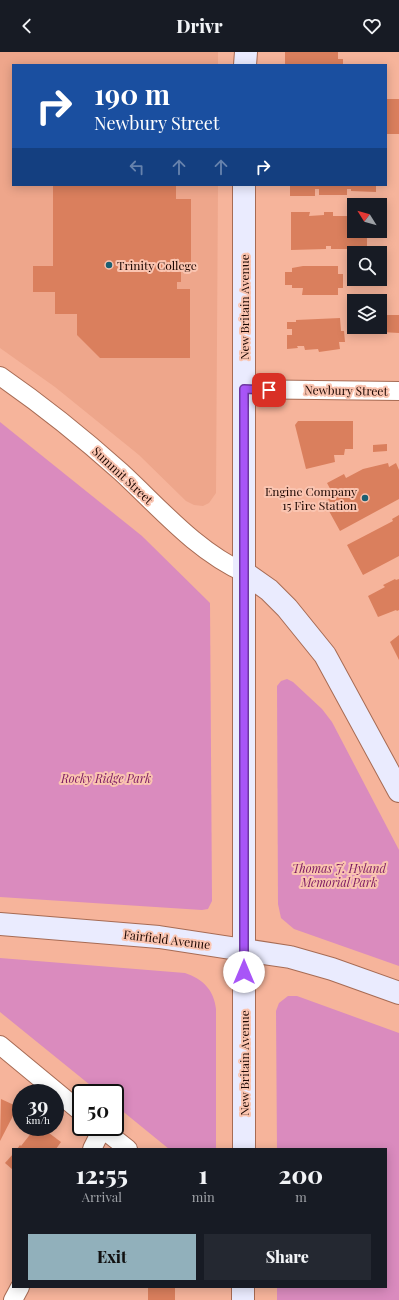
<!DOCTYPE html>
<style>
body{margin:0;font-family:"Playfair Display",serif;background:#242831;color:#f1f3f6;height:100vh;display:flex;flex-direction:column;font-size:15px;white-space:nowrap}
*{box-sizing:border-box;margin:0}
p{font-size:13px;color:#9ea1a6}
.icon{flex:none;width:22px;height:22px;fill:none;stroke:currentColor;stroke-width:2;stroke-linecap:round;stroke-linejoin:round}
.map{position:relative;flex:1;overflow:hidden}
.side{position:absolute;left:12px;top:1096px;width:375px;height:140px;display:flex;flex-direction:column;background:#171b24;border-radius:0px;box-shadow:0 2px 10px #0003}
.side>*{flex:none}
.guide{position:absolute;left:12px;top:12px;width:375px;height:122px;border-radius:0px;box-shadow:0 2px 10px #0003;background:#1a4fa0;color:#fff;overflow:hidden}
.needle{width:26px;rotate:307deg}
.tools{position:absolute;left:347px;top:146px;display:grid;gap:8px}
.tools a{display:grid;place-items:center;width:40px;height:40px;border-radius:0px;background:#171b24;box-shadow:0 2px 10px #0003;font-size:20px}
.speed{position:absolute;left:12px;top:1032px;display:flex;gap:8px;font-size:20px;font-weight:700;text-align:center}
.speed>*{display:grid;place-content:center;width:52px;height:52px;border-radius:50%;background:#171b24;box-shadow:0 2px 10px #0003;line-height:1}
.speed small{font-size:10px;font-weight:400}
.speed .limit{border:2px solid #111;border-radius:6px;background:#fff;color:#111}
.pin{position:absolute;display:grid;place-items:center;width:34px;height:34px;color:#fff;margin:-17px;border-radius:8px;box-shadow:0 2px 6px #0006}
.me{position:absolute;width:44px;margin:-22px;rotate:0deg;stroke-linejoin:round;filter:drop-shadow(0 0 3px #0008)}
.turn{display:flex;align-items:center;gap:14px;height:84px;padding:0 16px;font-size:18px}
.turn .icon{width:52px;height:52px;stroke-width:2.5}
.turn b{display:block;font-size:28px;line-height:34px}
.lanes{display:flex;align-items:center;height:38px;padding:0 16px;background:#0003;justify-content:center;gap:20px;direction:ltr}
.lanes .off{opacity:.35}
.eta{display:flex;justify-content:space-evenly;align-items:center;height:68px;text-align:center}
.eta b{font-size:24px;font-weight:800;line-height:28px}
.cta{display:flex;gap:8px;margin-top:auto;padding:8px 16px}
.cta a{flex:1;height:46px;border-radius:0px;background:#91b0bb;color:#111;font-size:16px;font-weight:800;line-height:46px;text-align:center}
.cta a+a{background:#242831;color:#f1f3f6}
header{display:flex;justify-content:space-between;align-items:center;height:52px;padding:0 16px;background:#171b24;font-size:18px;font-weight:800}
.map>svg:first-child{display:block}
.built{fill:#eea68b}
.green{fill:#da8bbe}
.building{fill:#da7f5d}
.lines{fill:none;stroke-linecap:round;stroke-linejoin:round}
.street-casing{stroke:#a76b54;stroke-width:20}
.secondary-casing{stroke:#a76b54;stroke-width:24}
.street{stroke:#fff;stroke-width:18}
.secondary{stroke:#eaebfe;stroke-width:22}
.route-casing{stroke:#6d37a1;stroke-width:10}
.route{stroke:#a855f7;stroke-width:7}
.poi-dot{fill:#1b5f72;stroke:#fac4b0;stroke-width:1.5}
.labels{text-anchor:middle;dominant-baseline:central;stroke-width:4;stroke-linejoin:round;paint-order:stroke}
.poi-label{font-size:12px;fill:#1d0702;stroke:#fac4b0;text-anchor:start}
.street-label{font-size:12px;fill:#1d0702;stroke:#fac4b0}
.park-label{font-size:12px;font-style:italic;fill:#7c1a62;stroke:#fac4b0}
</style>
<header><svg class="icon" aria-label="back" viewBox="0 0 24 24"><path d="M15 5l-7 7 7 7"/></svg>Drivr<svg class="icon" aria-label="heart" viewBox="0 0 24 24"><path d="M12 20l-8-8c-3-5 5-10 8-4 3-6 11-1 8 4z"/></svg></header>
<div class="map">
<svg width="399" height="1248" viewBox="0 0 399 1248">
<rect width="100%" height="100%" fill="#f6b49b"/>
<path class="built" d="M0 0H218V13H13V133H218L216 441 209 451 203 454 194 453 186 449 139 403 55 335 0 296Z"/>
<g class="green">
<path d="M0 370 142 484 210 551 212 849 208 857 202 858 0 845Z"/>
<path d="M287 627 293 630 322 657 332 670 399 798V914L294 877 281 866 278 852 277 634 281 629Z"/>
<path d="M0 906 185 921C203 927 214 938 216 957V1097H169L115 1053V1041H100L0 960Z"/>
<path d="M288 944H297L399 981V1248H277V1235H386V1097H277L276 959 279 951Z"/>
</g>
<g class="building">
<path d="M285 0H338V7H343V13H285Z"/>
<rect x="386" y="47" width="13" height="35"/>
<path d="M53 133H176V147H191V215H175V220H181V230H177V237H190V306H100L77 283V262H55V240H33V214H53Z"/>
<path d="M290 133H376V140L351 139V137H347V143H319V137H315V144H290Z"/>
<path d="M291 160H310L309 164 324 163V160H333V164H348V160H354V179H367V197H331V194H326V197L291 198Z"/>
<path d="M303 214H338V222H343V236H338V243H302L303 236H292V233H285V220H292V216Z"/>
<path d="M380 259H382V263H399V281L381 280Z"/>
<path d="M340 266 341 279H344L345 290H339L340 297 319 300 318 297 305 298 304 294H297L298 296 287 297V283H292V277H287V270H296V268Z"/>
<path d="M298 369H353V397H345L344 403H334L335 410 306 417 295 373Z"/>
<path d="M387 392V399L373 400V393Z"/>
<path d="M388 411 389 415 396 411 399 418V447L340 479 324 450 334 444 327 431 344 422 346 426 363 417Z"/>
<path d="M399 463V504L363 523 347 493 393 469 392 467Z"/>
<path d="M395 527 396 528 399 527V558L397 559 396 558 378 565 368 544 385 535 383 533Z"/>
<path d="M399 583V608L390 590Z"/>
<path d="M1 1047 14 1053 12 1059 15 1060 0 1089Z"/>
<path d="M36 1075H41L61 1090 56 1097H17L20 1093 21 1094Z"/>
<path d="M13 1102V1118L5 1111Z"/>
<rect x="148" y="1235" width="27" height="13"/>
</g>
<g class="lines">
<g class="street-casing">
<g id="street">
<path d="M0 324C42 353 83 386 121 420 160 456 196 499 245 521"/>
<path d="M244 337 399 339"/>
<path d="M0 993 81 1060"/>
<path d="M100 1075 128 1097"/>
<path d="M92 1097 102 1077"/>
<path d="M13 1248 20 1235"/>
</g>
</g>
<g class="secondary-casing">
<g id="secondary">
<path d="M245 13 246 0"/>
<path d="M245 521 269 538 287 556 325 603 399 739"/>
<path d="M0 872 159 885 290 905 332 917 399 941"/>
<path d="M244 1097V133"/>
<path d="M243 1248V1235"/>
</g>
</g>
<use href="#street" class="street"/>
<use href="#secondary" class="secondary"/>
</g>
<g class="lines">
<g class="route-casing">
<path id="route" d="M244 920V337L269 338"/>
</g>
<use href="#route" class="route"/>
</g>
<g class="poi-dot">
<circle cx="109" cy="213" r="4"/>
<circle cx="365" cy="446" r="4"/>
</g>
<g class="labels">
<g class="poi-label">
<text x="117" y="213">Trinity College</text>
<text x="357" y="439" text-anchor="end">Engine Company<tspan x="357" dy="14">15 Fire Station</tspan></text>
</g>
<g class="street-label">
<text transform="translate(244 255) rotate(-90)">New Britain Avenue</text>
<text transform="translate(346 338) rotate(1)">Newbury Street</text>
<text transform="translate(123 423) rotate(43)">Summit Street</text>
<text transform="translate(167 887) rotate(7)">Fairfield Avenue</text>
<text transform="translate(244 1011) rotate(-90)">New Britain Avenue</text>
</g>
<g class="park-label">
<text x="106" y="726">Rocky Ridge Park</text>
<text x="339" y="816">Thomas J. Hyland<tspan x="339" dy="14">Memorial Park</tspan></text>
</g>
</g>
</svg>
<div class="tools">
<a><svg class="needle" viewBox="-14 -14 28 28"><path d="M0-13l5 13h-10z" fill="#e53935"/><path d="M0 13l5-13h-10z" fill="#9ea1a6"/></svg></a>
<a><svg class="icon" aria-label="search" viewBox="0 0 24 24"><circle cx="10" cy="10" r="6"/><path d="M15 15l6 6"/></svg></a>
<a><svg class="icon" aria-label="layers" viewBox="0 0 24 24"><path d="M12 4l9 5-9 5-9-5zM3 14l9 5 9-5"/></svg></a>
</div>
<div class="speed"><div>39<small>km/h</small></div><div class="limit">50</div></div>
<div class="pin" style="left:269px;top:338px;background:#d93025"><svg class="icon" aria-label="arrive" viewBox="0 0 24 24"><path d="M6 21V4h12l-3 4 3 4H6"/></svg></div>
<svg class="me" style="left:244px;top:920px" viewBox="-20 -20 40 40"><circle r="19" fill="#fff"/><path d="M0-13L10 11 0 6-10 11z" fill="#a855f7"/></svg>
<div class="guide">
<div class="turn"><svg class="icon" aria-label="right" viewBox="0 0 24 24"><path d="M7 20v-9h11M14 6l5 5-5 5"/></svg><div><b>190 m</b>Newbury Street</div></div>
<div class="lanes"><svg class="icon off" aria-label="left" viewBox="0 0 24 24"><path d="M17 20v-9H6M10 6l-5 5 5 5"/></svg><svg class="icon off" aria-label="ahead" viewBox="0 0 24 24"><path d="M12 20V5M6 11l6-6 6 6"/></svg><svg class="icon off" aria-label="ahead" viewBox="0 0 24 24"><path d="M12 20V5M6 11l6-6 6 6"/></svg><svg class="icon" aria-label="right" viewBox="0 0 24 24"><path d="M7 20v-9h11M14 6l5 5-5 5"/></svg></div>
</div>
<section class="side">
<div class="eta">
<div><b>12:55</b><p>Arrival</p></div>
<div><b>1</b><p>min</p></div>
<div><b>200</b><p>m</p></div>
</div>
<div class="cta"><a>Exit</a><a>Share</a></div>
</section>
</div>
